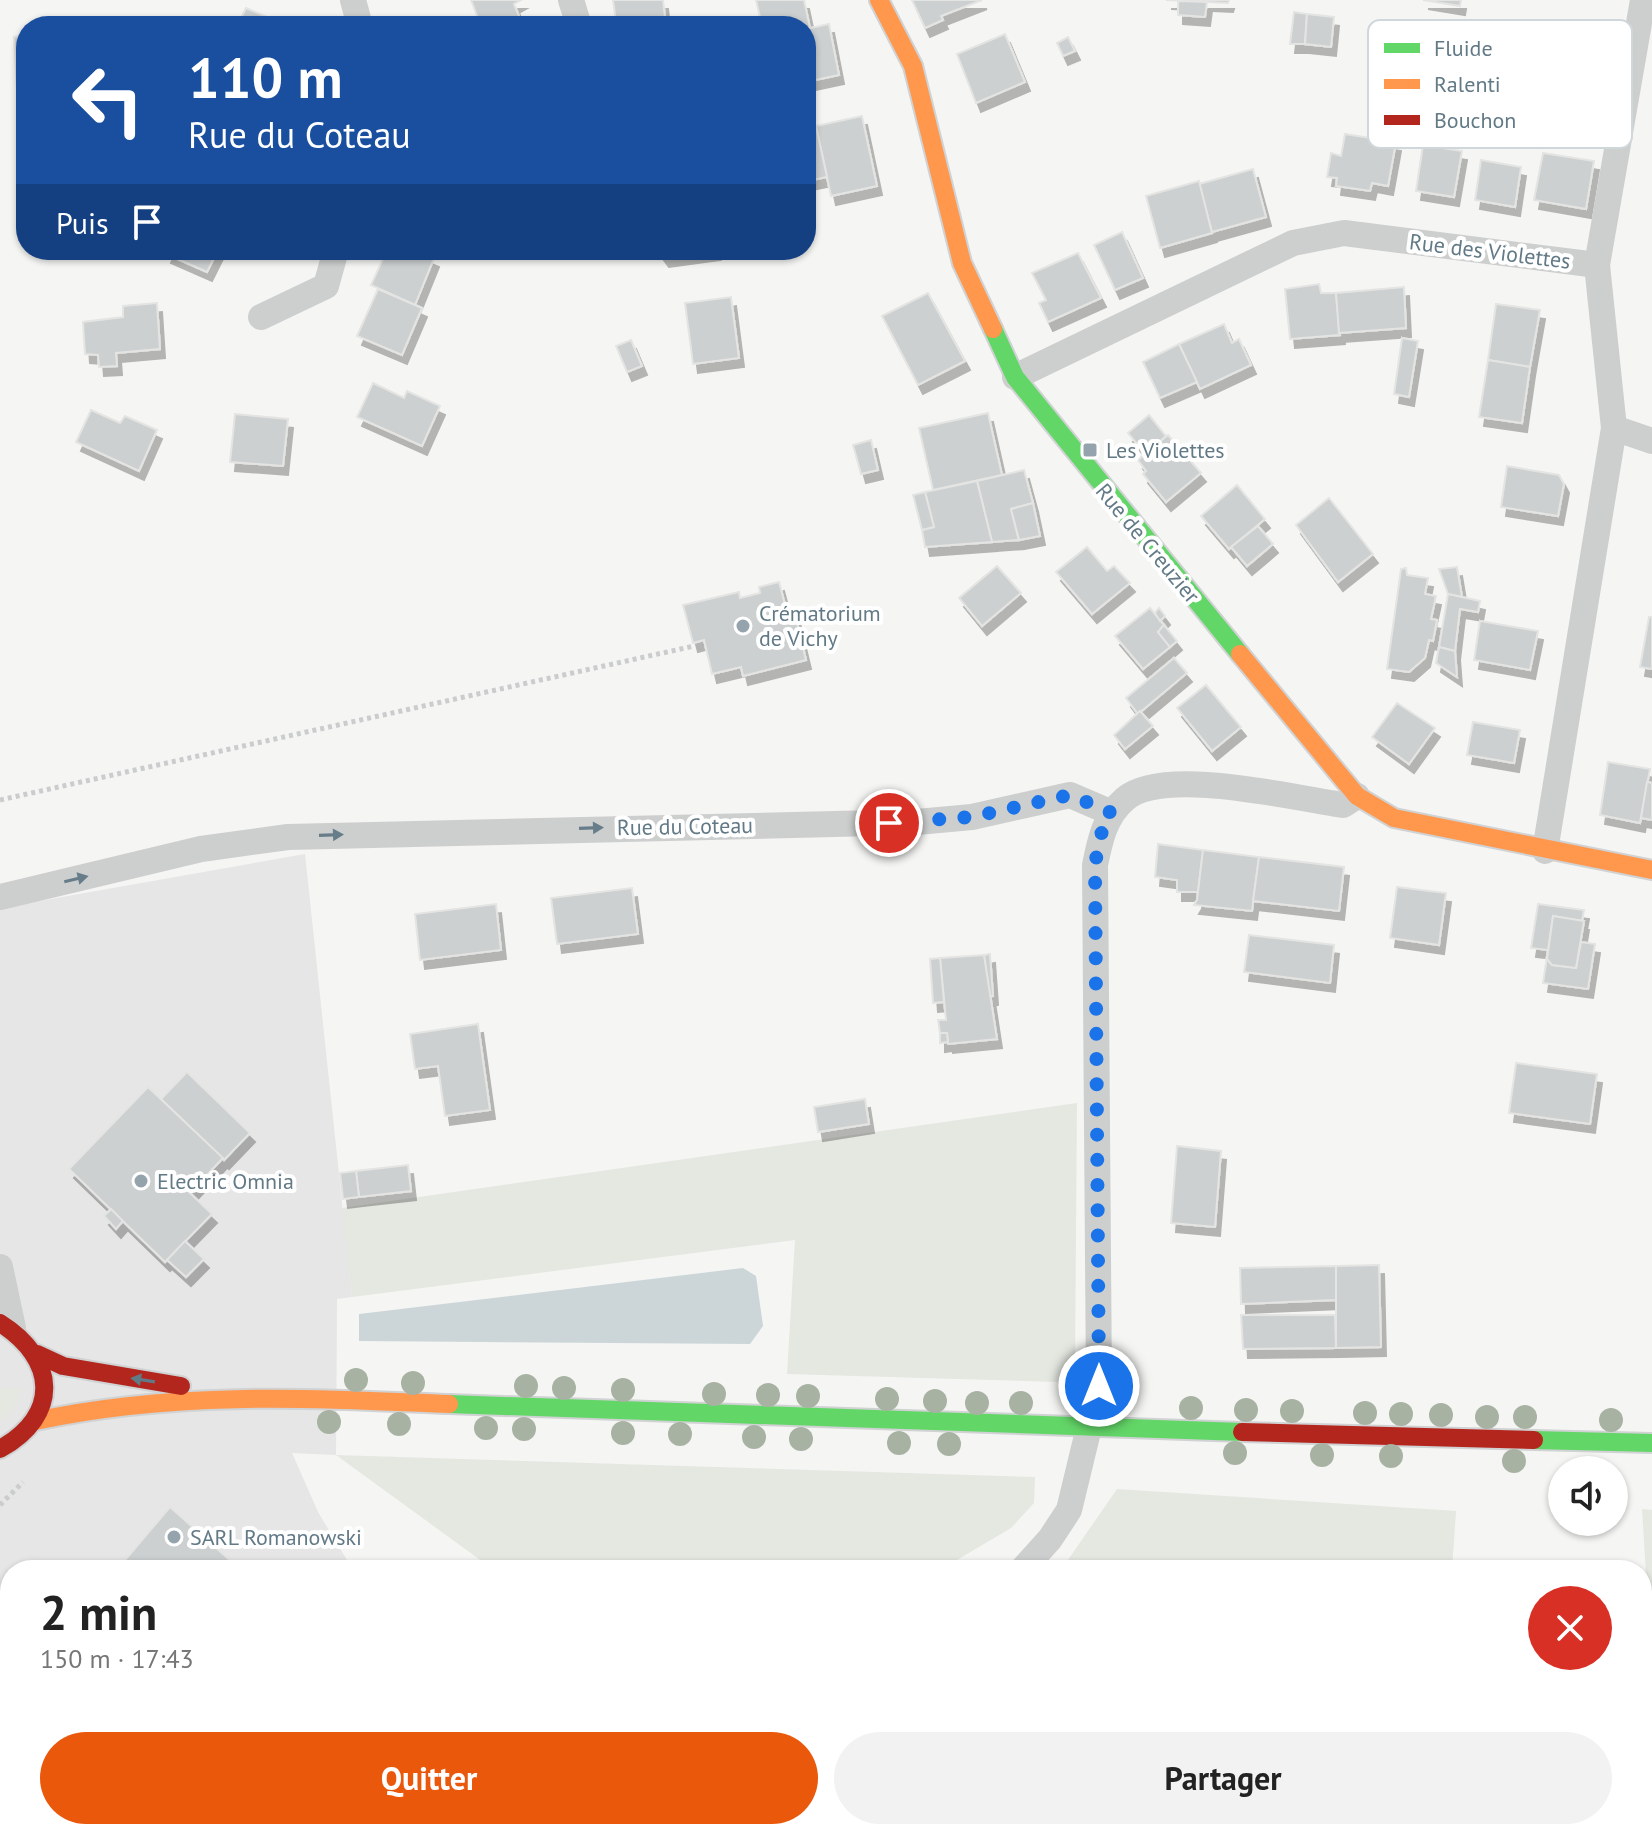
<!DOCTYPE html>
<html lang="fr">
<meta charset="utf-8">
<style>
body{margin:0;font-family:"PT Sans",sans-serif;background:#f2f2f2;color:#222;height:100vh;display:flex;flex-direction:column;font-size:30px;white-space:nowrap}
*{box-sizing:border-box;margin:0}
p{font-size:26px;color:#767676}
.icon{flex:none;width:44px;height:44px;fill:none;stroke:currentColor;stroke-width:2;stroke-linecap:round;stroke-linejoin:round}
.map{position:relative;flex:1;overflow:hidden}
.panel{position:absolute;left:0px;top:1560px;width:1652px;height:280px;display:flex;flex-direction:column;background:#fff;border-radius:32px 32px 0 0;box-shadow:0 2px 6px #0004}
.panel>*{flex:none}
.banner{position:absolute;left:16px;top:16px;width:800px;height:244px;border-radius:32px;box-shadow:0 2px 6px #0004;background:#1a4fa0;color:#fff;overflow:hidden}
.buttons{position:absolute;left:1548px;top:1456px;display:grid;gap:16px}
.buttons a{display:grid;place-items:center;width:80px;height:80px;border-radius:50%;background:#fff;box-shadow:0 2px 6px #0004;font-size:40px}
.pin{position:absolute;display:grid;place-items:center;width:68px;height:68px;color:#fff;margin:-34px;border:4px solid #fff;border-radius:50%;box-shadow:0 2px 8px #0007}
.me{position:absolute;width:88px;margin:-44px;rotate:0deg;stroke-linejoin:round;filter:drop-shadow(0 0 6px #0008)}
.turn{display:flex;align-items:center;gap:28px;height:168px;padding:0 40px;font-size:36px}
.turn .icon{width:104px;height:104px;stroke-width:2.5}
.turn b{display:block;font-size:56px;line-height:68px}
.then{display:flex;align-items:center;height:76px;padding:0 40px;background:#0003;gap:16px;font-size:30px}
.round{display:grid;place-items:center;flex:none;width:84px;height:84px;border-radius:42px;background:#f2f2f2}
.overview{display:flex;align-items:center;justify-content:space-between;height:136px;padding:0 40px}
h1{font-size:48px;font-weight:700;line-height:60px}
.action{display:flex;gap:16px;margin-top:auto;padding:16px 40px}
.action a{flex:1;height:92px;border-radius:48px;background:#ea580c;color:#fff;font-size:32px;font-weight:700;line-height:92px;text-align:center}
.action a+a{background:#f2f2f2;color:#222}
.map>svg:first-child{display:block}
.built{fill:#e5e6e5}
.green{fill:#e4e8e1}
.water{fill:#ccd6d8}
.building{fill:#cdd0d0;stroke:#e4e4e3;stroke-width:2;filter:url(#shadow)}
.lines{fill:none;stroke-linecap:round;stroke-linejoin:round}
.fast-casing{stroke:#d0d2d3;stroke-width:22}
.slow-casing{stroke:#d0d2d3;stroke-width:22}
.jam-casing{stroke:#d0d2d3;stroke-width:22}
.path{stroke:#cacccd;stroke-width:5;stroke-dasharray:4 4;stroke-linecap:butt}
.lane{stroke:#cdcece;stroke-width:14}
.street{stroke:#cdcece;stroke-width:26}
.fast{stroke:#63d668;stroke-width:18}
.slow{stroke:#ff974d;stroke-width:18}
.jam{stroke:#b3261e;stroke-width:18}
.tree{fill:#a8b2a3}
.oneway{fill:#677d8a}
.oneway2{fill:#627986}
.route{stroke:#1a73e8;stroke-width:14;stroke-dasharray:0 25.2}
.poi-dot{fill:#95a4ac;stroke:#fff;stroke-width:3}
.labels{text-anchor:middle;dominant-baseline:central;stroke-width:8;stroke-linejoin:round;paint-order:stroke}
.street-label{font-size:22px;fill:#627986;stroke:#fff}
.poi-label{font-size:22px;fill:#627986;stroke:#fff;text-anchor:start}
.key{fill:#fff;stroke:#d0d7db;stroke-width:2}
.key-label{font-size:22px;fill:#627986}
</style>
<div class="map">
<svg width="1652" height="1840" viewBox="0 0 1652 1840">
<defs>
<filter id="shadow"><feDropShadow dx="5" dy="9" stdDeviation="0" flood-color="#0004"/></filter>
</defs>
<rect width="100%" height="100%" fill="#f5f5f3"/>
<g class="built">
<path d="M305 854 352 1297 337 1299 336 1455 292 1453 318 1512 353 1570H10V1830H244L235 1840H0V908Z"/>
<path d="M624 1830H719L724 1840H613Z"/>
</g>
<g class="green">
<path d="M1077 1103 1075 1362 1057 1382 787 1374 795 1240 352 1297 342 1208Z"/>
<path d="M0 1388 22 1389 12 1411 0 1420Z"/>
<path d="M336 1455 1035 1477 1034 1503 1011 1528 940 1570H494Z"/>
<path d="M1117 1489 1456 1511 1452 1570H1061Z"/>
<path d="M1642 1509 1652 1510V1654H1651Z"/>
<path d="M244 1830H550L540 1840H235Z"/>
<path d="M1105 1830H1432L1430 1840H1107Z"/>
</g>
<path class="water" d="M743 1268 756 1276 763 1326 750 1344 359 1341V1314Z"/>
<g class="building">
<path d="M471 0H521L514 4 523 26H481Z"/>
<path d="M613 0H663L665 17 616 23Z"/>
<path d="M756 0H804L810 28 762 26Z"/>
<path d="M912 0H982L941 16 943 20 925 28Z"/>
<path d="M1166 0H1229L1228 3Z"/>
<path d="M1423 0H1461L1460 6Z"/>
<path d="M1178 1 1207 2 1205 17 1178 15Z"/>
<path d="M246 8 288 26H237Z"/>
<path d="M1294 12 1307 14 1305 44H1290Z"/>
<path d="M1307 14 1334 17 1331 47 1305 44Z"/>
<path d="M829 24 839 75 806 82V29Z"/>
<path d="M1005 34 1025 82 976 103 957 54Z"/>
<path d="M26 36V107H18L14 37Z"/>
<path d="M1068 37 1075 51 1063 56 1057 43Z"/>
<path d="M862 116 877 186 831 196 816 126Z"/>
<path d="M816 126 827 177 812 180 806 128Z"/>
<path d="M1345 134 1396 142 1388 186 1372 183 1370 191 1336 186 1337 178 1327 177 1331 153 1341 156Z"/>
<path d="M1423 145 1462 151 1454 197 1416 191Z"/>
<path d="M1543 153 1594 161 1586 209 1534 200Z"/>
<path d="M1481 160 1521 167 1515 207 1475 200Z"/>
<path d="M1253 169 1266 217 1212 232 1199 184Z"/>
<path d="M1199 181 1212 233 1160 248 1146 196Z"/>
<path d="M1122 232 1143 278 1115 290 1094 245Z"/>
<path d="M168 250H218L207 272 166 254Z"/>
<path d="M387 250H415L434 258 415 305 371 285Z"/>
<path d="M658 250H716V251L664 258Z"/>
<path d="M1078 253 1101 298 1048 322 1039 303 1046 300 1032 273Z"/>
<path d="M1319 284 1321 293H1336L1340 335 1290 339 1285 289Z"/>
<path d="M1404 287 1406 328 1339 333 1336 293Z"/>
<path d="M378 289 422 308 402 355 357 336Z"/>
<path d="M928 293 965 361 918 385 882 316Z"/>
<path d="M731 297 739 358 693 364 685 303Z"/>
<path d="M157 303 160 349 116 353 117 366 99 367 98 355 85 354 83 322 123 317V306Z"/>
<path d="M1496 304 1540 310 1530 367 1488 360Z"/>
<path d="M1224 324 1232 343 1239 339 1251 365 1200 389 1179 344Z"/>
<path d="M1402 338 1418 341 1409 397 1394 394Z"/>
<path d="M631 340 642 366 627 372 616 346Z"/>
<path d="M1179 344 1197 382 1160 398 1143 362Z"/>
<path d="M1488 360 1530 367 1522 423 1479 417Z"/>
<path d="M373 383 404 398 407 391 440 406 422 446 357 417Z"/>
<path d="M91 410 120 423 125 416 157 430 139 471 76 442Z"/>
<path d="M988 413 1002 475 933 490 919 428Z"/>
<path d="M235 414 288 419 283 466 230 462Z"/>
<path d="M1149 415 1166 436 1145 454 1128 433Z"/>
<path d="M1168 435 1201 473 1166 502 1143 474 1146 471 1138 460Z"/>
<path d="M871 440 878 470 861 474 853 445Z"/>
<path d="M1507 466 1559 475 1564 484 1558 516 1501 507Z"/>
<path d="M1024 470 1033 503 1011 509 1019 540 992 542 977 481Z"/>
<path d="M977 481 992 542 925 547 922 530 934 527 925 492Z"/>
<path d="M1237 485 1265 519 1229 549 1201 516Z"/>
<path d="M925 492 934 527 922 530 913 495Z"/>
<path d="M1329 498 1373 554 1338 582 1296 525Z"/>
<path d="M1033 503 1040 536 1019 540 1011 509Z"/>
<path d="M1258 526 1273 544 1247 566 1231 547Z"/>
<path d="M1087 547 1107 571 1114 566 1130 583 1092 614 1056 572Z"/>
<path d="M997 566 1021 593 982 626 959 598Z"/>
<path d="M1457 567 1462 597 1448 594 1439 569Z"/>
<path d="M1406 568 1407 575 1428 578 1425 594 1436 596 1431 619 1437 620 1433 641 1429 640 1425 658 1409 672 1387 669 1401 569Z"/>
<path d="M779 582 787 612 794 610 806 660 743 676 741 667 712 674 704 640 693 643 683 605 739 592 740 598 760 593 759 587Z"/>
<path d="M1448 594 1480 601 1478 612 1460 609 1455 651 1439 647Z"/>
<path d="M1150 608 1164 625 1158 632 1170 647 1143 669 1115 636Z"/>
<path d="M1159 608 1165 616 1160 621 1155 613Z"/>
<path d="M1649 617H1652V669L1640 667Z"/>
<path d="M1480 621 1538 631 1530 670 1474 660Z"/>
<path d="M1164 625 1177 641 1170 647 1158 632Z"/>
<path d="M1439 647 1455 651 1457 677 1436 663Z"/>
<path d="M1174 658 1187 673 1138 714 1126 698Z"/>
<path d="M1206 685 1241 727 1212 751 1177 708Z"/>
<path d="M1397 703 1435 728 1409 764 1372 737Z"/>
<path d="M1140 711 1153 726 1125 749 1114 735Z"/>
<path d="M1473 722 1520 730 1514 763 1467 755Z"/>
<path d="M1608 762 1650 769 1640 823 1600 815Z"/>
<path d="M1647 782 1652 783V820L1641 818Z"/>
<path d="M1158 844 1203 850 1198 892H1177V880L1155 877Z"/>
<path d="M1203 850 1259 857 1252 911 1194 905 1197 900Z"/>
<path d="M1259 857 1344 867 1339 911 1253 901Z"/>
<path d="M1397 887 1446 893 1439 945 1390 938Z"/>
<path d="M632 888 638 934 557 944 551 898Z"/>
<path d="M496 904 501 950 420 960 415 914Z"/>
<path d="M1538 904 1584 910 1582 921 1553 916 1547 959 1552 965 1576 968 1581 942 1595 944 1588 989 1543 983 1548 950 1531 948Z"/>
<path d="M1553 916 1584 921 1576 968 1552 965 1547 959Z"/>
<path d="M1249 935 1334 945 1330 983 1244 972Z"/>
<path d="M990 954 993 996 988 997 984 955Z"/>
<path d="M984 955 997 1039 948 1044 947 1033H940L938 1020H946L940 958Z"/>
<path d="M940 958 944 1002 933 1003 930 959Z"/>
<path d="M478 1024 490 1110 445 1116 438 1066 415 1069 410 1034Z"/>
<path d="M940 1033H947L948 1042 940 1043Z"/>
<path d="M1516 1063 1597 1074 1590 1124 1509 1113Z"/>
<path d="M187 1072 250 1133 224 1160 161 1099Z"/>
<path d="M148 1087 223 1158 190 1193 212 1214 165 1262 69 1169Z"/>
<path d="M865 1099 869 1124 818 1132 814 1107Z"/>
<path d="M1177 1146 1221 1151 1215 1227 1171 1223Z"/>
<path d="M408 1165 411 1191 359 1197 356 1171Z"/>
<path d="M356 1171 359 1197 343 1199 340 1173Z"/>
<path d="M111 1209 123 1221 116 1229 104 1216Z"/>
<path d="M185 1241 204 1259 186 1277 167 1260Z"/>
<path d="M1379 1265 1381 1347 1336 1348V1266Z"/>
<path d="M1336 1266V1300L1241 1304 1240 1268Z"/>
<path d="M1241 1315H1335L1336 1348 1243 1349Z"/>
<path d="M170 1507 241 1570H124L120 1566Z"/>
<path d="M10 1671V1702L0 1695V1686Z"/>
<path d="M0 1755 10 1761V1812L0 1831Z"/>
</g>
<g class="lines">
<g class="fast-casing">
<g id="fast">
<path d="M993 329 1015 377 1240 654"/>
<path d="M449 1404 1242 1432"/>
<path d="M1534 1440 1652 1443"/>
</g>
</g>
<g class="slow-casing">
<g id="slow">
<path d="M879 0 913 66 962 263 993 329"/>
<path d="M1240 654 1357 796 1394 818 1652 870"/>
<path d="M35 1421C173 1391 309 1398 449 1404"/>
</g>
</g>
<g class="jam-casing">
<g id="jam">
<path d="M0 1323C57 1359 61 1415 0 1449"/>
<path d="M37 1354 63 1366 181 1386"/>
<path d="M1242 1432 1534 1440"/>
</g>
</g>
<g class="path">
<path d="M0 800 694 646"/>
<path d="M0 1505 23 1482"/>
</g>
<g class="lane">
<path d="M0 1707 10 1714"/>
<path d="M807 1830 809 1840"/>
<path d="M877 1840 879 1830"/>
</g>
<g class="street">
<path d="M353 0 360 26"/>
<path d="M571 0 579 26"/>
<path d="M1597 265 1643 0"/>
<path d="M261 317 326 286 336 250"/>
<path d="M1015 377 1293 243 1344 233 1597 265 1614 428 1545 851"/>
<path d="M1614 428 1652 441"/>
<path d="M0 897 201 849 288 837 917 822 972 817 1070 795 1112 813"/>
<path d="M0 1267 13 1328"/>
<path d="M1022 1570 1050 1539 1069 1510 1099 1386 1095 865C1100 840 1105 816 1125 799 1163 766 1294 798 1343 805L1357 796"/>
<path d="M573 1840 584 1830"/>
</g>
<use href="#fast" class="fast"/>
<use href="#slow" class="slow"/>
<use href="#jam" class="jam"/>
</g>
<g class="tree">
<circle cx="356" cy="1380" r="12"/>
<circle cx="413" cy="1383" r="12"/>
<circle cx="526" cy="1386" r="12"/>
<circle cx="564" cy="1388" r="12"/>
<circle cx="623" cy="1390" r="12"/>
<circle cx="714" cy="1394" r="12"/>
<circle cx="768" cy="1395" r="12"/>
<circle cx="808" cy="1396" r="12"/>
<circle cx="887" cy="1399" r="12"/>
<circle cx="935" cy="1401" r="12"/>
<circle cx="977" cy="1403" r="12"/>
<circle cx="1021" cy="1403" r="12"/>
<circle cx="1191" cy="1408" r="12"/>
<circle cx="1246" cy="1410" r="12"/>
<circle cx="1292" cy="1411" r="12"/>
<circle cx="1365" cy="1413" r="12"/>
<circle cx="1401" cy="1414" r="12"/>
<circle cx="1441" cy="1415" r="12"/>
<circle cx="1487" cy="1417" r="12"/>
<circle cx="1525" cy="1417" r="12"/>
<circle cx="1611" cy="1420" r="12"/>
<circle cx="329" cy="1422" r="12"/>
<circle cx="399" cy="1424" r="12"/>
<circle cx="486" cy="1428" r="12"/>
<circle cx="524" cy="1429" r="12"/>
<circle cx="623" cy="1433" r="12"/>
<circle cx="680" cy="1434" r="12"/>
<circle cx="754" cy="1437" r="12"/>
<circle cx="801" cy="1439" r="12"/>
<circle cx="899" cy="1443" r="12"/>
<circle cx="949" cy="1444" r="12"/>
<circle cx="1235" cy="1453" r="12"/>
<circle cx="1322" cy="1455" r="12"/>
<circle cx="1391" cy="1456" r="12"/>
<circle cx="1514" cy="1461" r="12"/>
</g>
<defs><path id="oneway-solid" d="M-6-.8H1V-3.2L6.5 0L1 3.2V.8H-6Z" transform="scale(2)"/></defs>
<g class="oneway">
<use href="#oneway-solid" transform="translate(591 828) rotate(-2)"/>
<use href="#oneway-solid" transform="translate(331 835) rotate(-2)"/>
<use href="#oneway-solid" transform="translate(76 879) rotate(-13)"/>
</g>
<use class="oneway2" href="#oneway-solid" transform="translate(143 1380) rotate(-171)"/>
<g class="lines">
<path class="route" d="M889 823 972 817 1070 795 1112 813 1100 836 1095 865 1099 1386"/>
</g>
<g class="poi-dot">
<rect x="1082" y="442" width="16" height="16" rx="4"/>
<circle cx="743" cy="626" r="8"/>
<circle cx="141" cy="1181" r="8"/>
<circle cx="174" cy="1537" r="8"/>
</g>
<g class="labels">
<g class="street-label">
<text transform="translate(1490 251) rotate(7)">Rue des Violettes</text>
<text transform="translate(1148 543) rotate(50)">Rue de Creuzier</text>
<text transform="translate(685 826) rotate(-1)">Rue du Coteau</text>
</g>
<g class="poi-label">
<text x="1106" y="450">Les Violettes</text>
<text x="759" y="613">Crématorium<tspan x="759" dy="25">de Vichy</tspan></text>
<text x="157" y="1181">Electric Omnia</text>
<text x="190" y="1537">SARL Romanowski</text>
</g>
</g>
<rect x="1368" y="20" width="264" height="128" rx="12" class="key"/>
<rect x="1384" y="43" width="36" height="10" fill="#63d668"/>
<rect x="1384" y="79" width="36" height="10" fill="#ff974d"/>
<rect x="1384" y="115" width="36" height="10" fill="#b3261e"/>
<g class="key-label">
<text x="1434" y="56">Fluide</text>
<text x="1434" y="92">Ralenti</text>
<text x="1434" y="128">Bouchon</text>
</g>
</svg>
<div class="buttons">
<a><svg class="icon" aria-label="sound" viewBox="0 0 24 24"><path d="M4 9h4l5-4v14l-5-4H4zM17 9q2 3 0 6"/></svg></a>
</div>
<div class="pin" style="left:889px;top:823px;background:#d93025"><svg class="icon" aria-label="arrive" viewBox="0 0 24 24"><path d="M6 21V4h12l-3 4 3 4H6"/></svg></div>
<svg class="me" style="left:1099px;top:1386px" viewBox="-20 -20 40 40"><circle r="17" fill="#1a73e8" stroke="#fff" stroke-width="3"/><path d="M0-11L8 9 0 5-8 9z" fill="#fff"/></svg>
<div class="banner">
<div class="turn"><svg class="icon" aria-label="left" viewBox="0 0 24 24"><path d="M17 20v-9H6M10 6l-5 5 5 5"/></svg><div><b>110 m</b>Rue du Coteau</div></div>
<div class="then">Puis<svg class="icon" aria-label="arrive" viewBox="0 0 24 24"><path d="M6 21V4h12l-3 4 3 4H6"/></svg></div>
</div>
<section class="panel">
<div class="overview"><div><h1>2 min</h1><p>150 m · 17:43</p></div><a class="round" style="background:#d93025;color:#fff"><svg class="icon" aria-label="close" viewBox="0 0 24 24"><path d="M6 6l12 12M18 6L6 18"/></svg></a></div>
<div class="action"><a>Quitter</a><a>Partager</a></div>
</section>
</div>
